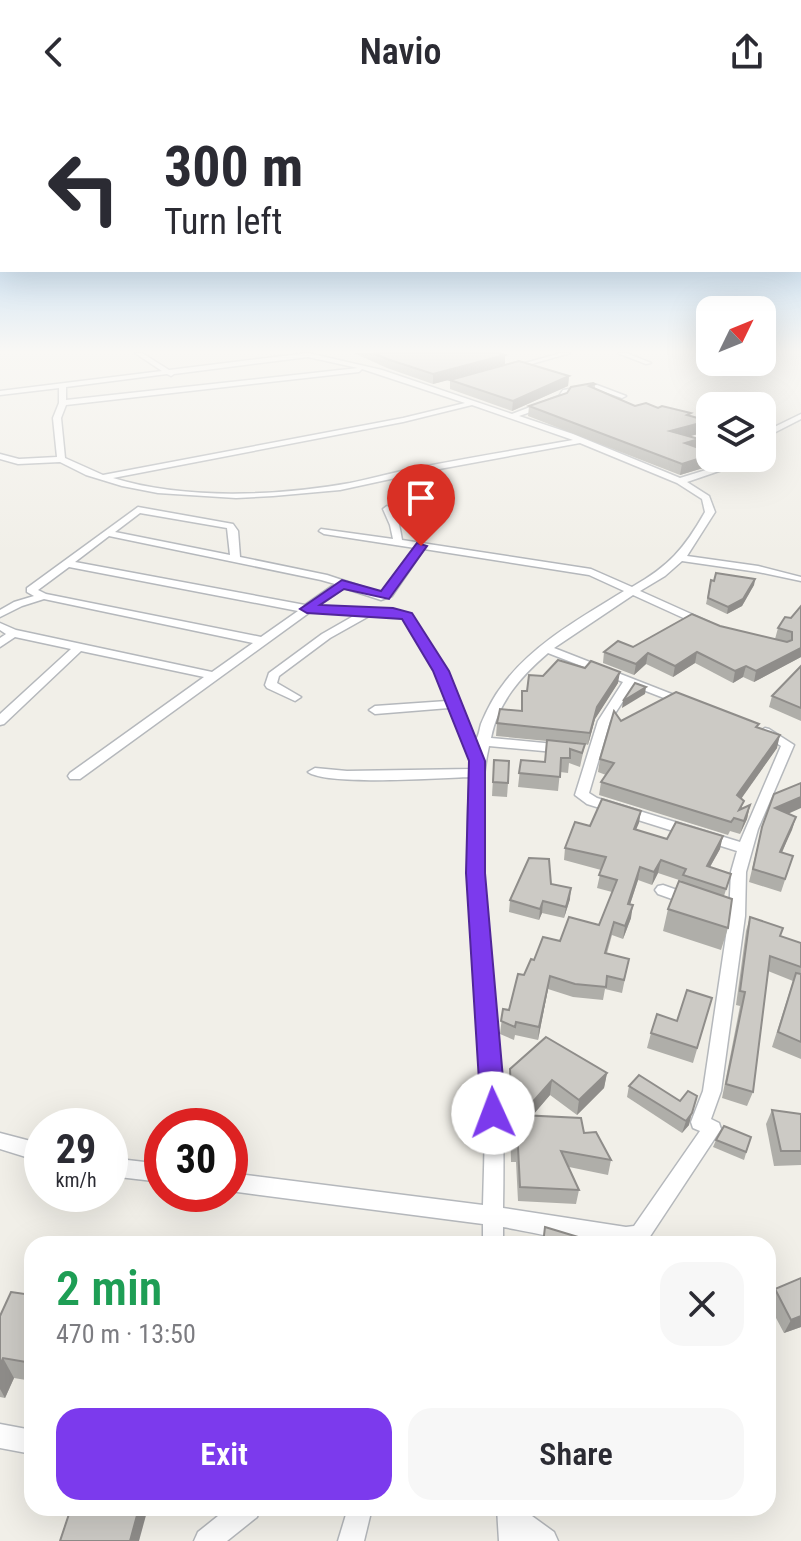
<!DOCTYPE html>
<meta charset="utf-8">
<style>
body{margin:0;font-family:"Roboto Condensed",sans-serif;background:#f7f7f7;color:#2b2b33;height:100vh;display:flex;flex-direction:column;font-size:30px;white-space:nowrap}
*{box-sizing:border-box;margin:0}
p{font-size:26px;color:#7c7c81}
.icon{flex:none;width:44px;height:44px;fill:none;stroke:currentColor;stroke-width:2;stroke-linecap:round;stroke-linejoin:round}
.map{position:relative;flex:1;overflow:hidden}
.details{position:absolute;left:24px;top:1132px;width:752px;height:280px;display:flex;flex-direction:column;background:#fff;border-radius:24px;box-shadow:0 8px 32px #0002}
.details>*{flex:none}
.hud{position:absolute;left:0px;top:0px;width:802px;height:168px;box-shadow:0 8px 32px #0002;background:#fff;color:#2b2b33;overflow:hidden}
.needle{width:52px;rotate:47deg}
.tools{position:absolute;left:696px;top:192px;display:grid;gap:16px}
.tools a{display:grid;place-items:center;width:80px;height:80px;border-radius:16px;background:#fff;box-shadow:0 8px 32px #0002;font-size:40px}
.speed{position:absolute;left:24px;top:1004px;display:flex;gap:16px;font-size:40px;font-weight:700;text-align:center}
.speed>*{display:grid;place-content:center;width:104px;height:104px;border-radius:50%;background:#fff;box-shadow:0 8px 32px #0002;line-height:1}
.speed small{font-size:20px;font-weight:400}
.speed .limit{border:12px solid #d22;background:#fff;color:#111}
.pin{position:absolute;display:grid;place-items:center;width:68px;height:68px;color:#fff;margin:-82px -34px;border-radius:50% 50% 50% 0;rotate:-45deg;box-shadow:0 0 8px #0007}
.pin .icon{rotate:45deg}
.me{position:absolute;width:88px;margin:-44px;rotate:358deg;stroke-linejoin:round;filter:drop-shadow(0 0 6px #0008)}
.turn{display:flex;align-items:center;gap:28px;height:168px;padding:0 32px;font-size:36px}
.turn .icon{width:104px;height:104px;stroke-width:2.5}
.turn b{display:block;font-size:56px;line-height:68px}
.round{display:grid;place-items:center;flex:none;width:84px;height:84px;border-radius:24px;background:#f7f7f7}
.head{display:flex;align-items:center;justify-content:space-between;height:136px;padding:0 32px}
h1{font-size:48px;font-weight:600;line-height:60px;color:#1e9e55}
.primary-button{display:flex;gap:16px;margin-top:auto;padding:16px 32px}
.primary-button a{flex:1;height:92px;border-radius:24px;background:#7c3aed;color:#fff;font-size:32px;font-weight:600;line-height:92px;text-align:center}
.primary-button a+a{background:#f7f7f7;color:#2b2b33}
header{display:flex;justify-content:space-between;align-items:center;height:104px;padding:0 32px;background:#fff;font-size:36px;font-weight:600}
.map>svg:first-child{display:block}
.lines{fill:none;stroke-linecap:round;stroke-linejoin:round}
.minor-casing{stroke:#b5b8bc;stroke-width:3}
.minor{fill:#fff;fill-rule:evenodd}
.wall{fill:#afaea9}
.shaded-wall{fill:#8f8d8a}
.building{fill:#cccac5;stroke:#8f8d8a;stroke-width:2}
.route{fill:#7c3aed;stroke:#51269a;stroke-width:2}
</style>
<header><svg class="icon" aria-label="back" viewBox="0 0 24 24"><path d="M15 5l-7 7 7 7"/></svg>Navio<svg class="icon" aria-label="share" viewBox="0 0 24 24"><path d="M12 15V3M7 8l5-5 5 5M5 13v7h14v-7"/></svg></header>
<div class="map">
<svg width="801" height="1437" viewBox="0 0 801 1437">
<rect width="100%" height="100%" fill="#f1efe8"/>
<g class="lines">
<g class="minor-casing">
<g id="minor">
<path d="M135 249H142L169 266 308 249 382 266 512 310 559 292 563 286 597 281 626 292 622 294 596 285 568 290 565 296 519 312 573 330 680 374 745 354H757L687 378 709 392 715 408 687 452 758 462 801 473V477L758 468 682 457 665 472 640 487 709 518V522H701L633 491 554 544 692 598 690 601H682L633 582 610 617 589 689 597 694 740 738 781 642 759 628 765 624 769 625 794 641 758 725 746 768 745 812 721 987 711 1015 719 1019 721 1025 647 1137C617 1149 538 1129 503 1123V1140H483V1120L230 1087V1069L483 1101C484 1061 486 1020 484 979 477 876 462 776 470 673 441 674 327 682 308 668L315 664 347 667 471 665 472 659 449 604 375 610 369 606 375 602 447 597 435 567 403 514 371 511 330 534 279 572 277 579 301 593 295 597 267 584 265 581 269 569 322 530 357 510 310 508 80 675H70L68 672 70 669 204 573 81 547 4 620 0 621V610L71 545 15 533 0 543V534L6 530 0 526V519L16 526 212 568 253 539 44 495 22 502 0 513V506L14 498 34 492 27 488V484L138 403 233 420 238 427 240 453 327 471 381 489 384 488 415 444 324 430 319 427 321 425 393 435 390 421 383 405 387 402C398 409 400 424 402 436L591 465 632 483C669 462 684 445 705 408L702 395 677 379 580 339 423 368 340 386 273 392 236 394 158 389 122 382 86 371 60 358 18 360 0 355V350L19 355 57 353 53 314 59 299V284L0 291V287L162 267ZM308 253 358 264 66 296V283L167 270 171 272 174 270ZM362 265 465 299 403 314 103 371 65 354 61 314 66 301 359 268ZM472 301 573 336C522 345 472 353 422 363 398 367 374 374 350 379 277 392 184 396 113 374L403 318ZM140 409 227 424 230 451 115 428ZM109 432 321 476 335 480 305 501 75 458ZM424 445 589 471 624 487C582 513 531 541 502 582 494 592 486 608 481 620 479 627 479 632 475 637L447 567 411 510 393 506 318 502 344 484 381 496 392 492ZM69 463 298 507 261 533 46 490 38 486ZM548 549 623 578 598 617 575 691 587 700 737 747 731 768 729 812 703 987 691 1018 693 1024 700 1027 634 1122 626 1123 503 1104C504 1049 504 994 498 939 488 842 468 739 489 642L565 649 571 645 565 641 491 634C498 598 521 572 548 549Z"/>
<path d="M561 249H570L514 265 511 263Z"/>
<path d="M618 249H626L651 259 646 260Z"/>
<path d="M801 310V315L766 333 774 346 762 353V347L766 345 762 339V329Z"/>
<path d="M663 781 694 792 697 796 694 800 689 801 658 790 655 786 658 782Z"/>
<path d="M0 1029 42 1040V1058L0 1045Z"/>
<path d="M110 1054 162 1060V1078L110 1072Z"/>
<path d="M0 1320 32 1326V1350L0 1344Z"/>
<path d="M228 1404H260L257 1413 227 1437H194L198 1428Z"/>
<path d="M348 1404H372L364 1437H338Z"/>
<path d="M497 1404H521L554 1428 558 1437H499Z"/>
</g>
</g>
<use href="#minor" class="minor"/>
</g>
<g class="wall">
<path d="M354 249H498L505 261 569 272 568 282 512 307 450 285V276L501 262 433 280 387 264Z"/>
<path d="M595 280V284L635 302 658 304 691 312 706 328 689 332 699 335 698 344 713 361 680 371 528 312 529 302Z"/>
<path d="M755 475 754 481 742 502 727 510 706 500 711 476Z"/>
<path d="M801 502V553L754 578 743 573 733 579 695 559 673 573 646 560 634 571 603 559 604 548 633 543 720 522 775 535 778 524 791 514Z"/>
<path d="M801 562V617L769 603 772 592Z"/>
<path d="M618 579 595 615 588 641 585 640 580 663 569 659 568 669 560 668 558 687 518 683 521 656 545 658 547 637 496 632 497 619 521 607 522 587Z"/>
<path d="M621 617 777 644 741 694 742 704 750 701 747 715 740 730 730 727 728 731 599 691 601 678 606 671 598 668 600 655Z"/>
<path d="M494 656 508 679 507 693 492 692Z"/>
<path d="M641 707 636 726 667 735 720 745 710 763 731 770 724 792 728 824 721 846 663 827 668 805 682 777 658 769 652 781 638 776 630 800 631 814 623 835 612 831 607 849 629 855 622 889 605 885 603 896 573 893 548 885 538 936 515 931 514 936 500 930 503 905 509 906 524 871 534 856 560 837 599 821 612 788 597 784 601 766 564 756 565 744 590 722Z"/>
<path d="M788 710 796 713 782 749 793 752 781 788 749 778 762 723Z"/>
<path d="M551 780 570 795 564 814 542 809 539 816 509 808 510 796Z"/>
<path d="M750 813 780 832 801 839V955L772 943 793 877 768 867 753 988 747 1002 722 994 740 902 736 901 746 827Z"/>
<path d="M712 894 693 959 647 944 651 929 677 917Z"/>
<path d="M510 965 607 969 604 984 577 1011 550 991 532 1012 584 1029 611 1056 608 1071 569 1063 579 1086 576 1100 518 1097 516 1058H511L509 980Z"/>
<path d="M639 971 689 1021 682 1029 627 993 629 982Z"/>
<path d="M772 1006 801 1010V1061L774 1062 766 1020Z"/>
<path d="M751 1033 744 1056 713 1043 716 1036Z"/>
<path d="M775 1185 801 1223 784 1229 768 1199Z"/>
<path d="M32 1191V1277L14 1274 5 1294 0 1293V1212Z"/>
</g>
<g class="shaded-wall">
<path d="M505 251V261L433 280V270Z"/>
<path d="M569 272 568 282 512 307 513 297Z"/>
<path d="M708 317 706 328 668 338 670 327Z"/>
<path d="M699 335 697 346 685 339Z"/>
<path d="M710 351V354H714L713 361 680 371 682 360Z"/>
<path d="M755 475 754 481 742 502 727 510 728 503Z"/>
<path d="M801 544V553L754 578 756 567Z"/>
<path d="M697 548 695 559 673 573 675 562Z"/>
<path d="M648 549 646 560 634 571 636 560Z"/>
<path d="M746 562 743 573 733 579 735 567Z"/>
<path d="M620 568 618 579 595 615 588 641 590 629 597 603Z"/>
<path d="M646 583 645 590 622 604 623 597Z"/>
<path d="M780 631 777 644 734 705 737 691Z"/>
<path d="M801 693V704L772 717 775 704Z"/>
<path d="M750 701 747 715 740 730 744 717Z"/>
<path d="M641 707 639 719 631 737 634 725Z"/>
<path d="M796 713 792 726 776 761 780 748Z"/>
<path d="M723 732 720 745 703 775 707 762Z"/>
<path d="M661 756 658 769 652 781 654 768Z"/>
<path d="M640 763 638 776 626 813 628 800Z"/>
<path d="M571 784 570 795 564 814 566 803Z"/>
<path d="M543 797 542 809 539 816 540 805Z"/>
<path d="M633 801 631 814 623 835 625 822Z"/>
<path d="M550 872 548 885 538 936 539 923Z"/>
<path d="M607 969 604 984 577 1011 579 996Z"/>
<path d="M552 976 550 991 520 1026 521 1011Z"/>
<path d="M692 1009 689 1021 682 1029 686 1017Z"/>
<path d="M801 1212V1223L784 1229 791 1216Z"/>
<path d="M3 1254 14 1274 5 1294 0 1285V1261Z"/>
<path d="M139 1404H148L139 1437H130Z"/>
</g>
<g class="building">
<path d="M373 249H498L505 251 433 270 387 255Z"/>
<path d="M519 257 569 272 513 297 450 276Z"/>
<path d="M593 279 595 280 589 282 635 302 646 299 658 304 662 302 691 309 687 311 708 317 670 327 699 335 685 339 710 348V351L682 360 529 302 567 289 571 283Z"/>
<path d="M716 469 755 475 743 495 728 503 708 494 711 476 714 477Z"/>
<path d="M801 502V544L756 567 746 562 735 567 697 548 675 562 648 549 636 560 604 548 618 537 633 543 692 510 720 522 787 538 792 536V528L778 524 785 513 791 514Z"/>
<path d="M558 556 585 564 591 557 620 568 597 603 590 629 497 619 500 605 522 607V587H527L529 571 543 572Z"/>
<path d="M801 562V604L772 592Z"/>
<path d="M635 579 646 583 623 597Z"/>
<path d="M676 588 759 620 756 623 780 631 737 691 744 697 739 706 750 701 744 717 734 714 731 718 601 678 614 659 600 655 614 607 621 617Z"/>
<path d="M547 636 585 640 582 649 570 645V654H561L560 673 519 669 521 656 545 658Z"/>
<path d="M494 656 509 657 508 679 493 678Z"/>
<path d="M801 679V693L775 704 796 713 780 748 793 752 785 775 753 765 762 723 774 690Z"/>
<path d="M602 695 641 707 634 725 667 735 676 718 723 732 707 762 731 770 726 785 683 771 686 765 661 756 654 768 640 763 628 800 633 801 625 822 614 818 605 849 629 855 624 876 607 872 606 883 575 880 550 872 539 923 516 918 515 923 501 917 503 905 509 906 518 870 524 871 531 855 534 856 543 833 560 837 569 813 599 821 617 776 599 771 606 753 565 744 575 718 590 722Z"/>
<path d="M529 754 549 755 551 780 571 784 566 803 543 797 540 805 510 796Z"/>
<path d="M679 777 732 795 728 824 668 805Z"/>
<path d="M750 813 783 824 780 832 801 839V863L770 852 753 988 726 980 745 888 740 887Z"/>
<path d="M796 869 801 870V938L778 928Z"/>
<path d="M687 886 712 894 697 944 651 929 657 910 677 917Z"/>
<path d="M546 933 607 969 579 996 552 976 521 1011 581 1014 584 1029 596 1028 611 1056 561 1047 579 1086 520 1083 518 1043H513L510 965Z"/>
<path d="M639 971 680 997 688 987 697 992 692 1009 686 1017 629 982Z"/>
<path d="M772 1006 801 1010V1047H781Z"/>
<path d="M724 1022 751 1033 746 1048 716 1036Z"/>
<path d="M545 1123 588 1136 587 1140H543Z"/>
<path d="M801 1174V1212L791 1216 775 1185Z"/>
<path d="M11 1188 32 1191V1259L3 1254 0 1261V1212Z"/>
<path d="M71 1404H139L130 1437H60Z"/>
</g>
<linearGradient id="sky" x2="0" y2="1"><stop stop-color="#8fc3f1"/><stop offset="0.55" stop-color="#f9f8f5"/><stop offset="1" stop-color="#f9f8f5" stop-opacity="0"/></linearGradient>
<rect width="801" height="450" fill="url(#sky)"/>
<path class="route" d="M417 439 427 442 389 495 344 485 320 501 393 504 412 509 449 567 485 657V769L506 1009 502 1017 493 1020 485 1017 481 1009 466 769 469 657 433 567 402 515 307 509 300 505 342 476 381 487Z"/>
</svg>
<div class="tools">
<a><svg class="needle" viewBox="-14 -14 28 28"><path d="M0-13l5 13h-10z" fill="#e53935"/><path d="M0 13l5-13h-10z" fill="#7c7c81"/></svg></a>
<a><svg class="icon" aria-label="layers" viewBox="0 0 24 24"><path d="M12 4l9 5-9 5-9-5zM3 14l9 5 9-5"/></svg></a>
</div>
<div class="speed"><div>29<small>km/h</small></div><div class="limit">30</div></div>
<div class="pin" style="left:421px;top:442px;background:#d93025"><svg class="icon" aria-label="arrive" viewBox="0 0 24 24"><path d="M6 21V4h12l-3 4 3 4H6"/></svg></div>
<svg class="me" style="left:493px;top:1009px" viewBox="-20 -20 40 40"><circle r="19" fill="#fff"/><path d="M0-13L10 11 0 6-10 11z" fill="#7c3aed"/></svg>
<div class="hud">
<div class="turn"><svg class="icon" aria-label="left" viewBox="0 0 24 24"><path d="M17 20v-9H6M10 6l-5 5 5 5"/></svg><div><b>300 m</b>Turn left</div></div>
</div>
<section class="details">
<div class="head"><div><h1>2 min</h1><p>470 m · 13:50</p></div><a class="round"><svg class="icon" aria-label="close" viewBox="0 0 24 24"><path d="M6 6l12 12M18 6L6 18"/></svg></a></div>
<div class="primary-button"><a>Exit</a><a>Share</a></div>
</section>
</div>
